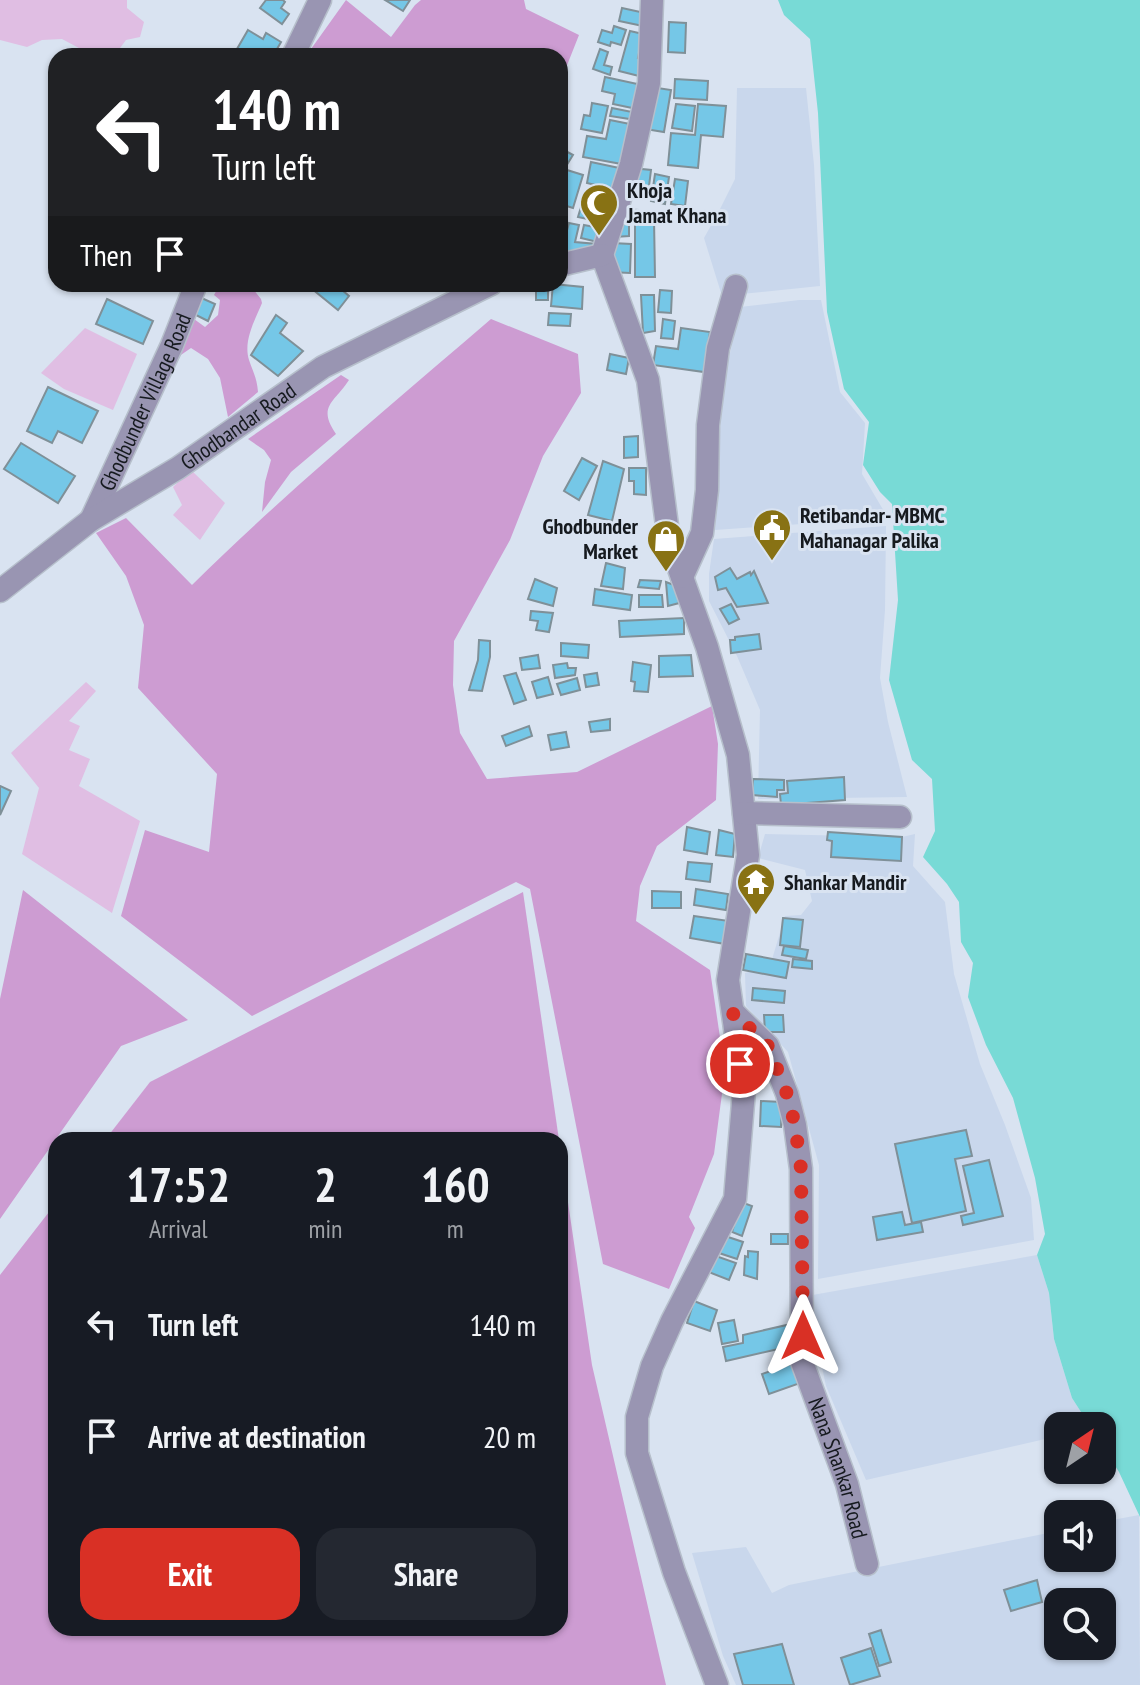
<!DOCTYPE html>
<style>
body{margin:0;font-family:"PT Sans Narrow",sans-serif;background:#242831;color:#f1f3f6;height:100vh;display:flex;flex-direction:column;font-size:30px;white-space:nowrap}
*{box-sizing:border-box;margin:0}
p{font-size:26px;color:#9ea1a6}
.icon{flex:none;width:44px;height:44px;fill:none;stroke:currentColor;stroke-width:2;stroke-linecap:round;stroke-linejoin:round}
.map{position:relative;flex:1;overflow:hidden}
.sheet{position:absolute;left:48px;top:1132px;width:520px;height:504px;display:flex;flex-direction:column;background:#171b24;border-radius:24px;box-shadow:0 2px 6px #0004}
.sheet>*{flex:none}
.top-card{position:absolute;left:48px;top:48px;width:520px;height:244px;border-radius:24px;box-shadow:0 2px 6px #0004;background:#202124;color:#fff;overflow:hidden}
.needle{width:52px;rotate:35deg}
.fabs{position:absolute;left:1044px;top:1412px;display:grid;gap:16px}
.fabs a{display:grid;place-items:center;width:72px;height:72px;border-radius:16px;background:#171b24;box-shadow:0 2px 6px #0004;font-size:40px}
.pin{position:absolute;display:grid;place-items:center;width:68px;height:68px;color:#fff;margin:-34px;border:4px solid #fff;border-radius:50%;box-shadow:0 2px 8px #0007}
.me{position:absolute;width:88px;margin:-44px;rotate:0deg;stroke-linejoin:round;filter:drop-shadow(0 0 6px #0008)}
.turn{display:flex;align-items:center;gap:28px;height:168px;padding:0 32px;font-size:36px}
.turn .icon{width:104px;height:104px;stroke-width:2.5}
.turn b{display:block;font-size:56px;line-height:68px}
.then{display:flex;align-items:center;height:76px;padding:0 32px;background:#0003;gap:16px;font-size:30px}
.eta{display:flex;justify-content:space-evenly;align-items:center;height:136px;text-align:center}
.eta b{font-size:48px;font-weight:700;line-height:56px}
.action{display:flex;gap:16px;margin-top:auto;padding:16px 32px}
.action a{flex:1;height:92px;border-radius:24px;background:#d93025;color:#fff;font-size:32px;font-weight:700;line-height:92px;text-align:center}
.action a+a{background:#242831;color:#f1f3f6}
ul{padding:0;list-style:none}
li{display:flex;align-items:center;gap:24px;height:112px;padding:0 32px}
li div{flex:1}
li b{display:block;font-size:30px}
li em{font-style:normal}
.map>svg:first-child{display:block}
.built{fill:#c9d7ec;fill-rule:evenodd}
.green{fill:#e0bee3}
.forest{fill:#cd9cd2}
.water{fill:#78dad6}
.building{fill:#75c7e7;stroke:#7f9098;stroke-width:2}
.lines{fill:none;stroke-linecap:round;stroke-linejoin:round}
.minor-casing{stroke:#b6bfcb;stroke-width:25}
.minor{stroke:#9995b2;stroke-width:22}
.route{stroke:#d93025;stroke-width:14;stroke-dasharray:0 25.2}
.labels{text-anchor:middle;dominant-baseline:central;stroke-width:6;stroke-linejoin:round;paint-order:stroke}
.poi-label{font-size:22px;font-weight:bold;fill:#161a1f;stroke:#d9e3f1;text-anchor:start}
.street-label{font-size:22px;fill:#161a1f;stroke:#d9e3f1}
</style>
<div class="map">
<svg width="1140" height="1685" viewBox="0 0 1140 1685">
<rect width="100%" height="100%" fill="#d9e3f1"/>
<g class="built">
<path d="M737 88H806L814 165 820 286 722 296 704 238 719 211 735 179Z"/>
<path d="M799 300H821L840 392 865 423 862 474 888 518 715 530 723 374 729 358 740 307Z"/>
<path d="M886 526 885 610 880 678 888 722 907 797 758 799 760 710 737 656 709 601V574L714 539Z"/>
<path d="M765 834 902 837 915 834 913 866 945 902 954 974 980 1064 1005 1125 1031 1198 1034 1240 818 1279 819 1165 788 1052 746 1006 745 973 770 966 785 916 801 915 812 901 805 870 758 858Z"/>
<path d="M1037 1255 1049 1293 1054 1339 1072 1398 1090 1426H1058V1436L866 1480 826 1386 807 1296Z"/>
<path d="M1139 1515 1140 1685H736L723 1656 692 1553 746 1547 772 1593 789 1585 1058 1531V1558H1102V1522ZM1058 1602H1102V1646H1058Z"/>
</g>
<g class="green">
<path d="M0 0H127V8L144 22 140 37 126 40 114 56H94L62 39 42 40 27 47 0 40Z"/>
<path d="M85 328 137 354 113 410 64 389 41 373Z"/>
<path d="M191 470 225 503 200 540 173 515 182 505 173 487Z"/>
<path d="M86 682 96 691 69 721 80 726 69 750 90 759 79 786 140 821 112 913 22 854 39 788 11 753Z"/>
</g>
<g class="forest">
<path d="M346 0 391 37 415 5 421 0H524L526 9 579 35 560 83V56H306Z"/>
<path d="M220 284H249L261 299 262 303C255 320 243 341 249 360 253 372 257 378 258 392L228 417 220 378 208 359 191 348 175 359 194 319 205 327 218 315 220 300 214 295Z"/>
<path d="M491 319 578 354 581 393 543 456 510 540 454 641 453 685 460 733 487 779 577 772 712 706 718 744 716 800 657 846 640 886 636 921 710 970 725 1071 714 1154 689 1217 695 1228 669 1289 603 1264 530 889 516 882 252 1016 121 916 145 830 209 852 217 774 138 688 144 625 126 576 96 533 126 518 192 585C287 491 390 406 491 319Z"/>
<path d="M341 375 349 380C334 403 317 406 336 434L291 472 262 512 265 482 271 460 264 450 248 439Z"/>
<path d="M23 890 188 1020 121 1046 0 1219V999Z"/>
<path d="M523 892 559 1140H105L150 1082Z"/>
<path d="M560 1148 592 1365 666 1685H0V1275L56 1203V1628H560Z"/>
</g>
<path class="water" d="M778 0H1140V1517L1119 1472 1102 1445V1426H1090L1072 1398 1054 1339 1049 1293 1037 1255 1045 1234 1035 1178 1013 1098 986 1045 968 997 973 963 961 942 959 902 947 884 923 857 935 831 932 779 912 760 889 680 898 600 892 504 880 492 863 465 869 422 844 389 827 312 818 113 810 39 784 15Z"/>
<g class="building">
<path d="M266 0H283L285 2 281 8 289 14 282 24 260 8Z"/>
<path d="M385 0H410L403 11Z"/>
<path d="M622 8 645 13 643 26 619 21Z"/>
<path d="M669 22 686 23 685 53 668 52Z"/>
<path d="M614 26 626 30 621 45 611 42 610 46 598 42 602 30 612 33Z"/>
<path d="M248 30 263 39 266 33 281 42 273 56H249L237 49Z"/>
<path d="M630 31 643 34 638 58 645 60 643 77 619 71Z"/>
<path d="M600 49 608 52 604 65 612 67 610 75 593 69Z"/>
<path d="M605 77 642 85 637 109 613 104 615 94 602 91Z"/>
<path d="M675 79 708 81 707 100 674 98Z"/>
<path d="M651 87 671 90 664 132 645 129Z"/>
<path d="M592 103 608 106 602 133 581 129 584 115 590 116Z"/>
<path d="M676 104 695 106 692 131 672 128Z"/>
<path d="M698 104 726 106 723 137 701 135 698 168 668 165 671 133 695 135Z"/>
<path d="M612 108 637 113 636 120 610 116Z"/>
<path d="M610 120 635 125 627 165 583 157 587 136 606 139Z"/>
<path d="M560 148 573 155 560 176Z"/>
<path d="M591 162 624 169 617 190 587 183Z"/>
<path d="M632 168 651 170 648 194 629 191Z"/>
<path d="M567 170 583 175 573 208 560 204V180L563 181Z"/>
<path d="M655 174 669 177 665 204 651 201Z"/>
<path d="M675 179 688 181 685 206 671 204Z"/>
<path d="M587 190 598 193 594 205 583 201Z"/>
<path d="M599 194 614 198 607 223 578 217 581 207 594 210Z"/>
<path d="M618 209 638 210V216H629V236L615 237Z"/>
<path d="M635 219H654L655 277H635Z"/>
<path d="M569 223 579 225 575 242 597 244 596 255 560 256Z"/>
<path d="M584 225 605 229 602 243 581 238Z"/>
<path d="M612 243 631 244 630 273 610 272Z"/>
<path d="M306 284H335L349 296 338 310Z"/>
<rect x="536" y="284" width="12" height="16"/>
<path d="M553 284 583 287 582 309 551 306Z"/>
<path d="M660 290 672 291 671 313 658 312Z"/>
<path d="M641 295H654L655 331 643 333Z"/>
<path d="M197 296 215 304 208 321 190 312Z"/>
<path d="M107 299 153 321 143 344 96 324Z"/>
<path d="M549 313 571 314 570 326 548 325Z"/>
<path d="M276 315 287 323 280 333 303 351 278 376 251 355Z"/>
<path d="M663 319 675 321 673 339 661 338Z"/>
<path d="M681 328 710 332 704 372 653 365 656 346 678 349Z"/>
<path d="M610 354 629 358 626 374 607 370Z"/>
<path d="M48 387 98 411 82 443 58 431 52 443 27 431Z"/>
<path d="M638 436V457L624 458V437Z"/>
<path d="M21 443 75 476 58 503 4 469Z"/>
<path d="M582 458 597 466 579 500 564 491Z"/>
<path d="M603 461 624 469 612 521 588 515Z"/>
<path d="M629 468H646V495L634 494V481H629Z"/>
<path d="M606 563 625 568 623 589 601 586Z"/>
<path d="M730 568 737 579 750 572 751 575 754 571 768 603 737 607 726 588 718 590 715 577Z"/>
<path d="M535 579 557 588 553 606 528 599Z"/>
<path d="M640 580 661 581 659 589 638 587Z"/>
<path d="M666 582 674 585 683 602 668 606Z"/>
<path d="M595 589 632 595 630 610 593 605Z"/>
<path d="M639 595H662L663 607H639Z"/>
<path d="M731 604 739 619 729 624 720 609Z"/>
<path d="M531 611 553 613 549 632 536 630 538 621 530 620Z"/>
<path d="M684 618V634L620 637 619 621Z"/>
<path d="M759 634 761 649 731 653 730 640H735V637Z"/>
<path d="M479 640 490 641V657L482 691 469 690 478 660Z"/>
<path d="M561 643 589 645 588 658 561 656Z"/>
<path d="M538 655 540 668 522 670 520 658Z"/>
<path d="M691 655 693 676 659 677V656Z"/>
<path d="M633 662 651 665 648 692 634 691 635 682 631 681Z"/>
<path d="M567 663 568 668H576L575 675 555 678 553 665Z"/>
<path d="M516 673 526 700 514 704 504 676Z"/>
<path d="M597 673 599 685 586 687 584 675Z"/>
<path d="M548 677 553 694 537 698 532 682Z"/>
<path d="M577 678 580 690 561 695 557 684Z"/>
<path d="M610 719V730L591 732 589 722Z"/>
<path d="M529 726 532 736 506 746 502 736Z"/>
<path d="M566 732 569 747 551 750 548 735Z"/>
<path d="M844 777 845 800 781 805 780 794 788 793 787 781Z"/>
<path d="M753 779 784 780V790H777V797L752 795Z"/>
<path d="M0 786 11 791 0 815Z"/>
<path d="M687 827 710 832 707 854 684 850Z"/>
<path d="M719 830 735 834 733 857 716 855Z"/>
<path d="M828 832 902 837 901 861 831 857 832 841 827 840Z"/>
<path d="M688 862 712 864 710 882 686 879Z"/>
<path d="M696 889 728 894 726 910 694 905Z"/>
<path d="M652 891 681 892V908H652Z"/>
<path d="M694 916 729 921 725 944 690 938Z"/>
<path d="M783 918 803 920 800 947 780 945Z"/>
<path d="M784 946 808 950 806 959 782 955Z"/>
<path d="M746 954 789 962 786 978 743 970Z"/>
<path d="M793 959 812 961V969L792 967Z"/>
<path d="M753 988 785 991 784 1003 752 1000Z"/>
<path d="M764 1015H783L784 1032H765Z"/>
<path d="M761 1101 782 1102 781 1127 760 1126Z"/>
<path d="M966 1130 972 1156 955 1159 966 1211 912 1223 895 1144Z"/>
<path d="M989 1160 1003 1216 963 1225 961 1216 974 1213 963 1166Z"/>
<path d="M741 1202 752 1206 742 1236 732 1232Z"/>
<path d="M902 1212 905 1225 921 1222 923 1232 877 1240 873 1217Z"/>
<rect x="771" y="1234" width="17" height="10"/>
<path d="M722 1235 743 1242 737 1259 716 1252Z"/>
<path d="M748 1251 758 1252 757 1279 744 1275 745 1256 748 1257Z"/>
<path d="M713 1255 736 1263 729 1280 706 1271Z"/>
<path d="M694 1301 717 1310 710 1331 687 1323Z"/>
<path d="M734 1320 738 1341 722 1344 718 1323Z"/>
<path d="M791 1324 796 1345 726 1361 723 1347 743 1343V1335Z"/>
<path d="M799 1361 806 1381 769 1394 762 1374Z"/>
<path d="M1037 1580 1042 1602 1011 1611 1004 1590Z"/>
<path d="M881 1630 891 1662 879 1666 869 1634Z"/>
<path d="M782 1644 794 1685H743L734 1654Z"/>
<path d="M871 1648 880 1676 850 1685 841 1658Z"/>
</g>
<g class="lines">
<g class="minor-casing">
<g id="minor">
<path d="M293 56 320 0"/>
<path d="M602 255 648 380 669 541 707 647 738 755 748 855 728 980 744 1091 735 1199 672 1321 652 1366 637 1417V1453L674 1572 717 1685"/>
<path d="M602 255 631 164 649 83 652 0"/>
<path d="M560 265 602 255"/>
<path id="s1" d="M91 520 172 345 196 284"/>
<path d="M682 577 702 533 707 490 708 425 718 348 736 286"/>
<path id="s2" d="M0 591 91 520 178 468 323 367 491 284"/>
<path d="M744 813 900 817"/>
<path id="s3" d="M733 1012 768 1046 787 1094 795 1125 801 1169 802 1362 847 1484 867 1564"/>
</g>
</g>
<use href="#minor" class="minor"/>
</g>
<g class="lines">
<path class="route" d="M740 1064 733 1012 768 1046 787 1094 795 1125 801 1169 803 1336"/>
</g>
<defs>
<g id="mosque-pin" transform="scale(2)"><path d="M0 17L-7.5 6A9.5 9.5 0 1 1 7.5 6Z" fill="#887214" stroke="#d9e3f1"/><path d="M3.5-4.9A6 6 0 1 0 3.5 4.9A5 5 0 1 1 3.5-4.9Z" fill="#fff"/></g>
<g id="civic-pin" transform="scale(2)"><path d="M0 17L-7.5 6A9.5 9.5 0 1 1 7.5 6Z" fill="#887214" stroke="#d9e3f1"/><path d="M-.6-6.5H3V-4.5H.6V-3L4-1V1h2V6H-6V1h2V-1L-.6-3ZM-1.2 2.5V6h2.4V2.5Z" fill="#fff"/></g>
<g id="shop-pin" transform="scale(2)"><path d="M0 17L-7.5 6A9.5 9.5 0 1 1 7.5 6Z" fill="#887214" stroke="#d9e3f1"/><path d="M-5-2.5h2.3a2.7 3.5 0 0 1 5.4 0H5L5.5 6h-11ZM-1.5-2.5h3a1.5 2.3 0 0 0-3 0Z" fill="#fff"/></g>
<g id="temple-pin" transform="scale(2)"><path d="M0 17L-7.5 6A9.5 9.5 0 1 1 7.5 6Z" fill="#887214" stroke="#d9e3f1"/><path d="M0-6L5-2H3V0L6.5 2.5H4V6H1.5V3h-3V6H-4V2.5H-6.5L-3 0V-2H-5Z" fill="#fff"/></g>
</defs>
<g fill-rule="evenodd">
<use href="#mosque-pin" x="599" y="203"/>
<use href="#civic-pin" x="772" y="528"/>
<use href="#shop-pin" x="666" y="539"/>
<use href="#temple-pin" x="756" y="882"/>
</g>
<g class="labels">
<g class="poi-label">
<text x="627" y="190">Khoja<tspan x="627" dy="25">Jamat Khana</tspan></text>
<text x="800" y="515">Retibandar- MBMC<tspan x="800" dy="25">Mahanagar Palika</tspan></text>
<text x="638" y="526" text-anchor="end">Ghodbunder<tspan x="638" dy="25">Market</tspan></text>
<text x="784" y="882">Shankar Mandir</text>
</g>
<g class="street-label">
<text stroke="none"><textPath href="#s1" startOffset="130">Ghodbunder Village Road</textPath></text>
<text stroke="none"><textPath href="#s2" startOffset="290">Ghodbandar Road</textPath></text>
<text stroke="none"><textPath href="#s3" startOffset="482">Nana Shankar Road</textPath></text>
</g>
</g>
</svg>
<div class="fabs">
<a><svg class="needle" viewBox="-14 -14 28 28"><path d="M0-13l5 13h-10z" fill="#e53935"/><path d="M0 13l5-13h-10z" fill="#9ea1a6"/></svg></a>
<a><svg class="icon" aria-label="sound" viewBox="0 0 24 24"><path d="M4 9h4l5-4v14l-5-4H4zM17 9q2 3 0 6"/></svg></a>
<a><svg class="icon" aria-label="search" viewBox="0 0 24 24"><circle cx="10" cy="10" r="6"/><path d="M15 15l6 6"/></svg></a>
</div>
<div class="pin" style="left:740px;top:1064px;background:#d93025"><svg class="icon" aria-label="arrive" viewBox="0 0 24 24"><path d="M6 21V4h12l-3 4 3 4H6"/></svg></div>
<svg class="me" style="left:803px;top:1336px" viewBox="-20 -20 40 40"><path d="M0-17L14 15 0 8-14 15z" fill="#d93025" stroke="#fff" stroke-width="4"/></svg>
<div class="top-card">
<div class="turn"><svg class="icon" aria-label="left" viewBox="0 0 24 24"><path d="M17 20v-9H6M10 6l-5 5 5 5"/></svg><div><b>140 m</b>Turn left</div></div>
<div class="then">Then<svg class="icon" aria-label="arrive" viewBox="0 0 24 24"><path d="M6 21V4h12l-3 4 3 4H6"/></svg></div>
</div>
<section class="sheet">
<div class="eta">
<div><b>17:52</b><p>Arrival</p></div>
<div><b>2</b><p>min</p></div>
<div><b>160</b><p>m</p></div>
</div>
<ul>
<li><svg class="icon" aria-label="left" viewBox="0 0 24 24"><path d="M17 20v-9H6M10 6l-5 5 5 5"/></svg><div><b>Turn left</b></div><em>140 m</em></li>
<li><svg class="icon" aria-label="arrive" viewBox="0 0 24 24"><path d="M6 21V4h12l-3 4 3 4H6"/></svg><div><b>Arrive at destination</b></div><em>20 m</em></li>
</ul>
<div class="action"><a>Exit</a><a>Share</a></div>
</section>
</div>
